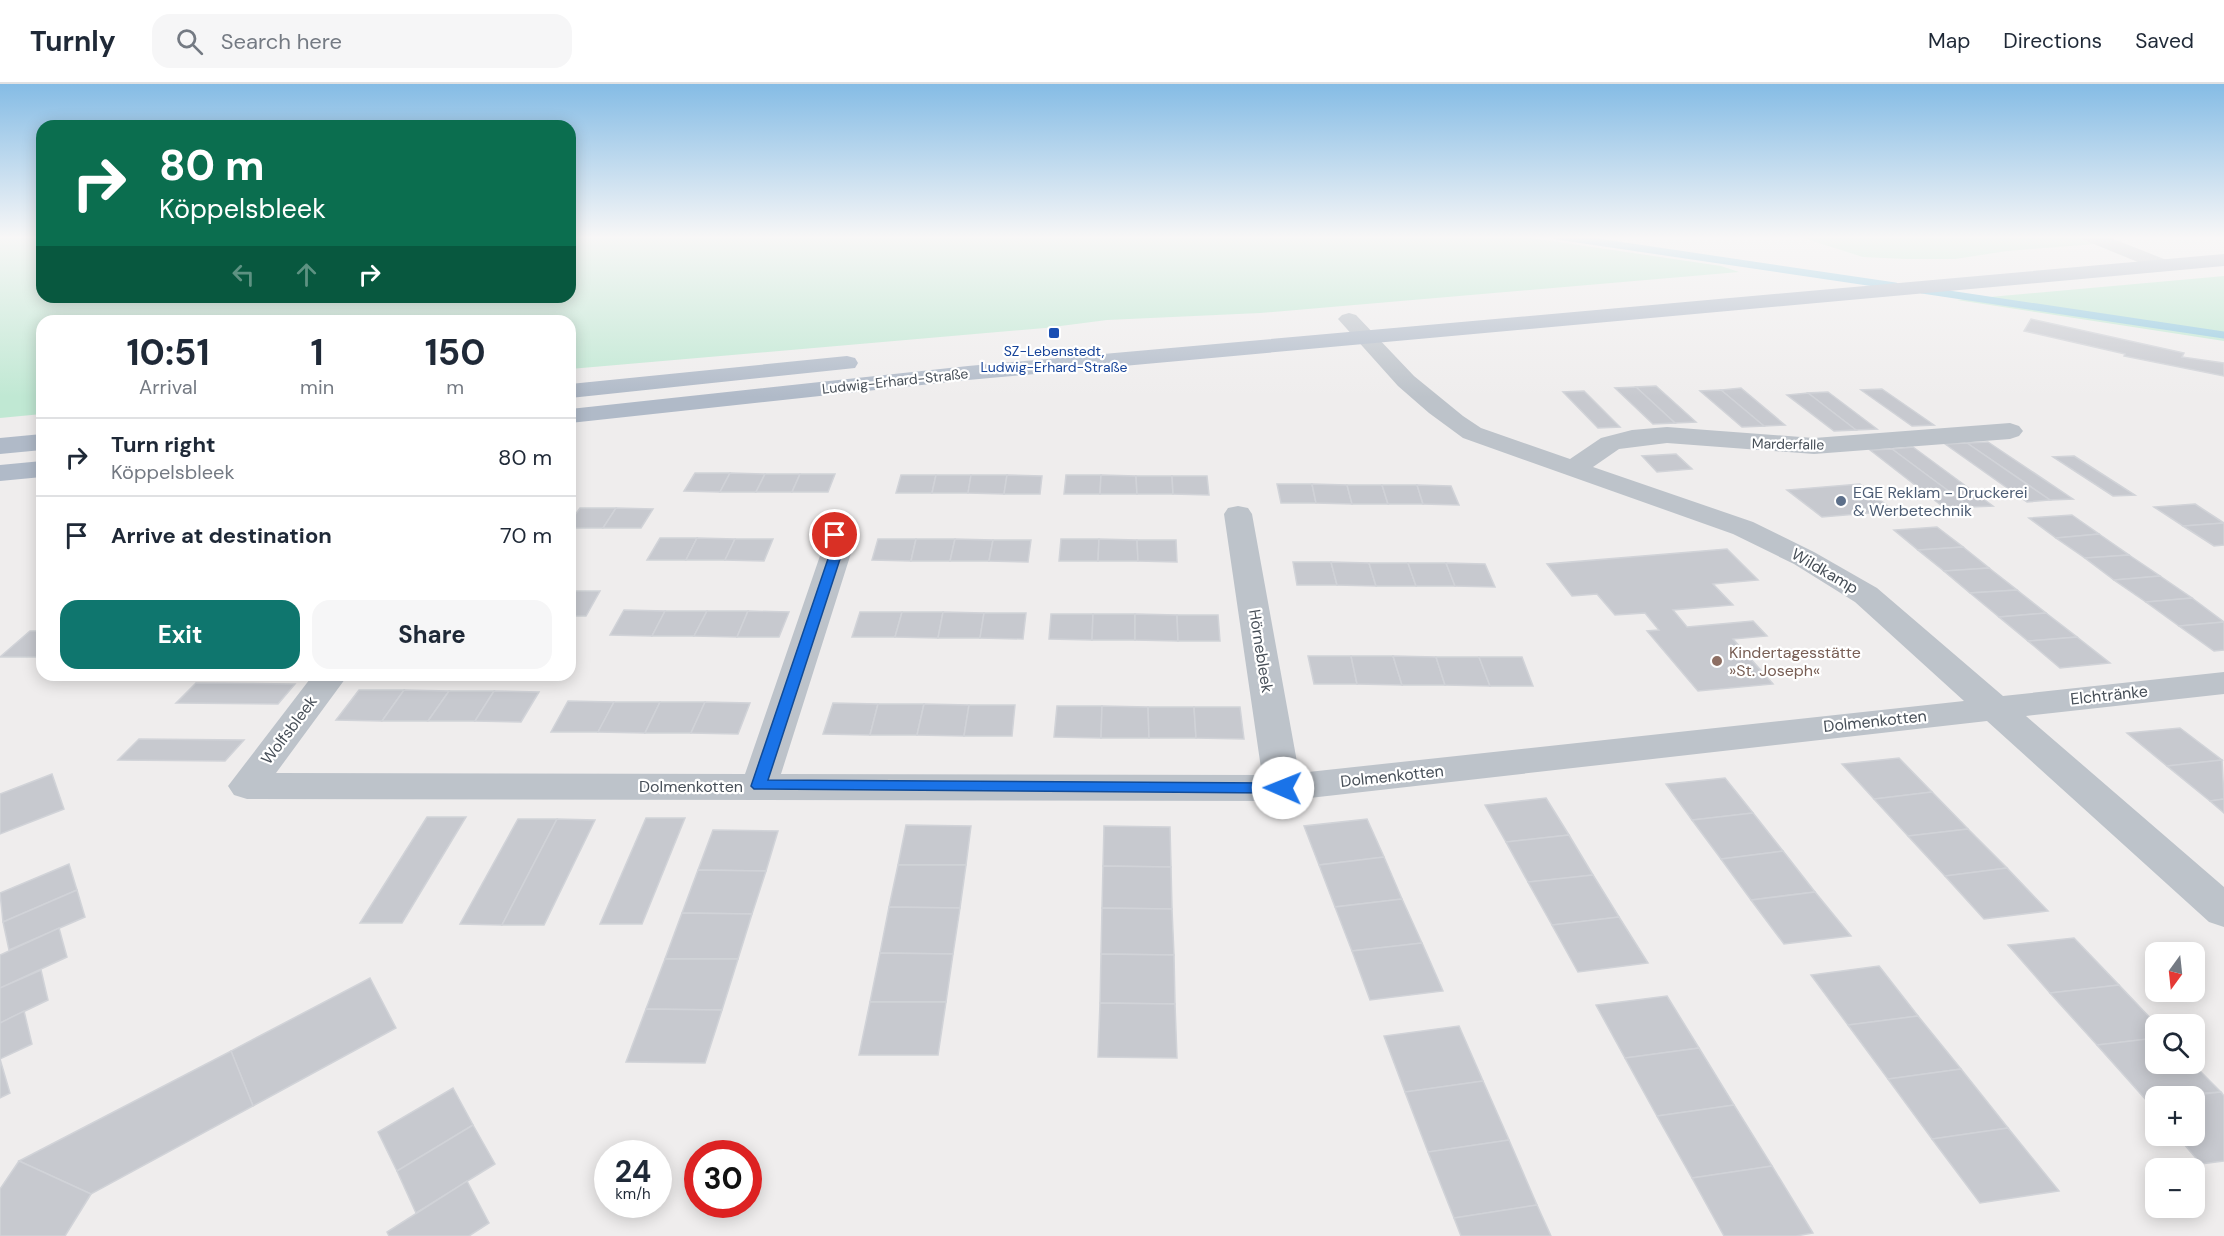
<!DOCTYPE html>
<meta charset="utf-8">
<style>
body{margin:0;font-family:"DM Sans",sans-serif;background:#f6f6f7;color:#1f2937;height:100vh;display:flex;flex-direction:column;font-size:22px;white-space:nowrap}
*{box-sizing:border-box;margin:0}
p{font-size:20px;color:#747a83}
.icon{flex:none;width:33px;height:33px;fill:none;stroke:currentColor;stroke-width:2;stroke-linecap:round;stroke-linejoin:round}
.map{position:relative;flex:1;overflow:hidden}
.panel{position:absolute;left:36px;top:231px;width:540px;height:366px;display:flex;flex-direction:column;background:#fff;border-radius:18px;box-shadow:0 3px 15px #0003}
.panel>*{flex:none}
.guide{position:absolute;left:36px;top:36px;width:540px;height:183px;border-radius:18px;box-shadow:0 3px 15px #0003;background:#0b6e4f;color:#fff;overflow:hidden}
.needle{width:39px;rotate:195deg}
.fabs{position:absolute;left:2145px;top:858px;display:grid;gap:12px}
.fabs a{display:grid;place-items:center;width:60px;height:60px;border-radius:12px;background:#fff;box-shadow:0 3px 15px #0003;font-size:30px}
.speed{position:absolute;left:594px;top:1056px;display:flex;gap:12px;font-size:30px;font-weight:700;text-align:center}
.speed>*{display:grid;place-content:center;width:78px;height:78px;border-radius:50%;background:#fff;box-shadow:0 3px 15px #0003;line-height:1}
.speed small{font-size:15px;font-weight:400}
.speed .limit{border:9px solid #d22;background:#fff;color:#111}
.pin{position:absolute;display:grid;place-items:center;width:51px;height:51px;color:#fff;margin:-26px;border:3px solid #fff;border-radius:50%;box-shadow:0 2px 6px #0007}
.me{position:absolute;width:66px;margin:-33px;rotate:271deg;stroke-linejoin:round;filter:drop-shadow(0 0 4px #0008)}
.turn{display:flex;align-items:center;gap:21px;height:126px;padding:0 24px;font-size:27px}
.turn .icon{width:78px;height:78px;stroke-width:2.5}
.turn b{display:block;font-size:42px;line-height:51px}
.lanes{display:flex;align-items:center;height:57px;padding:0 24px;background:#0003;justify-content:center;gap:30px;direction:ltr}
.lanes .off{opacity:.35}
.eta{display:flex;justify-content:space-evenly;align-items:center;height:102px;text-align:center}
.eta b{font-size:36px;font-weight:700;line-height:42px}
.cta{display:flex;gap:12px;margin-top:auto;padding:12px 24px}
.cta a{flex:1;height:69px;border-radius:18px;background:#0f766e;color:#fff;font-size:24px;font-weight:700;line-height:69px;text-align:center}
.cta a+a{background:#f6f6f7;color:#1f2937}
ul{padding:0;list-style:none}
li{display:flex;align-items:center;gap:18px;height:78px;padding:0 24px;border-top:2px solid #e0e1e3}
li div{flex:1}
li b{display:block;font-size:22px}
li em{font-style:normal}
header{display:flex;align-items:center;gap:36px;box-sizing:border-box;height:84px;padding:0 30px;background:#fff;border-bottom:2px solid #e0e1e3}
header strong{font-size:28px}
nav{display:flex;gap:33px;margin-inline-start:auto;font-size:21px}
.search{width:420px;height:54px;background:#f6f6f7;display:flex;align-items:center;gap:15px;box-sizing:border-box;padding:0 21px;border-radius:18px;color:#747a83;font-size:22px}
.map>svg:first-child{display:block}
.green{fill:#c0e8d3}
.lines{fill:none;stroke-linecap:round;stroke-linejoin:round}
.stream{stroke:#92c9e0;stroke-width:7}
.building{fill:#c7c9cf;stroke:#d1d3d8;stroke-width:1.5}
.minor{fill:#bdc3ca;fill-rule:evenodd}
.major{fill:#b0bac8;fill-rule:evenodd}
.route{fill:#1a73e8;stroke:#114b97;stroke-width:1.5}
.transit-dot{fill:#1a4fb4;stroke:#fff;stroke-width:2}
.service-dot{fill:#5c6f8a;stroke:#fff;stroke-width:2}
.education-dot{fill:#8d6e63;stroke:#fff;stroke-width:2}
.labels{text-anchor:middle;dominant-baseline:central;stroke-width:4.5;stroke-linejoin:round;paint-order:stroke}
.far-transit-label{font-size:14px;fill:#164399;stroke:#fff}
.far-street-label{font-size:14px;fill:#474f58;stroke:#fff}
.service-label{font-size:16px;fill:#4e5e75;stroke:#fff;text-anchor:start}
.street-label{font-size:16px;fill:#474f58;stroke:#fff}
.education-label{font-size:16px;fill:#785e54;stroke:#fff;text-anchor:start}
</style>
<header>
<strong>Turnly</strong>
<div class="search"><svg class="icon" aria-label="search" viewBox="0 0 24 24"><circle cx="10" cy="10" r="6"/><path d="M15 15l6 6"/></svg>Search here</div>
<nav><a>Map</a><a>Directions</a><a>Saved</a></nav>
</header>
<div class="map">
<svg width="2224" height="1152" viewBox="0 0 2224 1152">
<rect width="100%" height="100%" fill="#efeded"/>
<g class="green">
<path d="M0 152H42V213H570V152H1518L1721 182 1739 188 1260 229 1107 236 1045 244 570 285V237H42V330L0 334Z"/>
<path d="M1797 152H2090L2108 159 2007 167 1955 175H1906L1863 173Z"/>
<path d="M2224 192V257L1957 216 2191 195Z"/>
</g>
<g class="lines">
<g class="stream">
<path d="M1557 152 1895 202"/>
<path d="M1922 206 2224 251"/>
</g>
</g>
<g class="building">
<path d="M2031 235 2184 269 2182 273 2224 279V292L2124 272 2125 270 2024 247Z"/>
<path d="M1656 302 1696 338 1675 339 1636 303Z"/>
<path d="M1636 303 1675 339 1653 340 1615 304Z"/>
<path d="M1741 304 1785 341 1764 342 1721 306Z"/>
<path d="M1882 305 1934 341 1912 342 1861 306Z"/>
<path d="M1721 306 1764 342 1742 343 1700 307Z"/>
<path d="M1584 307 1620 343 1598 344 1563 308Z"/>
<path d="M1828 308 1877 345 1856 346 1808 309Z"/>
<path d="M1808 309 1856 346 1834 347 1787 311Z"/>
<path d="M1988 358 2073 415 2050 416 1967 359Z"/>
<path d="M1967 359 2050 416 2027 418 1945 360Z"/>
<path d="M1913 363 1993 422 1970 423 1892 365Z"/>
<path d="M1892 365 1970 423 1946 425 1870 366Z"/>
<path d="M1676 370 1692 385 1657 388 1642 372Z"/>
<path d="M2074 372 2135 411 2113 412 2053 373Z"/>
<path d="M695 389H730L720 408 684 407Z"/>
<path d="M730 389 765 390 756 408H720Z"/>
<path d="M765 390H800L792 408H756Z"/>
<path d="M800 390H835L828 408H792Z"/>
<path d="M901 391H936L932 409H896Z"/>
<path d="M936 391H971L968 409H932Z"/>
<path d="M971 391H1007L1004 410 968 409Z"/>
<path d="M1007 391 1042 392 1040 410H1004Z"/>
<path d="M1066 391H1101L1100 410H1064Z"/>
<path d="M1101 391 1136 392 1137 410H1100Z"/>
<path d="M1136 392H1172L1173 410H1137Z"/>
<path d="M1172 392H1207L1209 411 1173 410Z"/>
<path d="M1277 400H1312L1316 419H1281Z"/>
<path d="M1312 400 1347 401 1352 420 1316 419Z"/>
<path d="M1860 400 1894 427 1822 433 1787 406Z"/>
<path d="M1347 401H1382L1388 420H1352Z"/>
<path d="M1382 401H1417L1423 420H1388Z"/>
<path d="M1417 401 1451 402 1459 421 1423 420Z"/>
<path d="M2195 420 2224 439 2183 442 2154 423Z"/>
<path d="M580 424H616L603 444H570V438Z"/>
<path d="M616 424 653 425 641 444H603Z"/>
<path d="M2072 431 2099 450 2056 454 2029 434Z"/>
<path d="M2224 439V461L2214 462 2183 442Z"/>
<path d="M1937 443 1963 463 1918 466 1894 446Z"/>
<path d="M2099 450 2129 471 2085 474 2056 454Z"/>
<path d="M660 454H697L686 476H647Z"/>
<path d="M697 454 735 455 725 476H686Z"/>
<path d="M735 455H773L764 477 725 476Z"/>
<path d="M878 455H916L911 477 872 476Z"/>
<path d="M916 455H955L950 477H911Z"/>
<path d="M955 455 993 456 989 477H950Z"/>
<path d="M1061 455H1099L1098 477H1059Z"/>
<path d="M1099 455 1137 456 1138 477H1098Z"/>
<path d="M993 456H1031L1028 478 989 477Z"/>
<path d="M1137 456H1176L1177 478 1138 477Z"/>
<path d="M1963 463 1989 484 1944 487 1918 466Z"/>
<path d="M1727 465 1758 496 1713 500 1733 521 1673 526 1687 543 1753 537 1767 552 1733 555 1773 600 1698 607 1647 547 1659 546 1645 529 1615 531 1597 510 1572 512 1547 480Z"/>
<path d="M2129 471 2160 492 2114 496 2085 474Z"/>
<path d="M1293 478H1331L1337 501H1297Z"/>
<path d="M1331 478 1369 479 1376 502 1337 501Z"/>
<path d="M1369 479H1408L1416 502H1376Z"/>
<path d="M1408 479H1446L1455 502H1416Z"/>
<path d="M1446 479 1485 480 1495 503 1455 502Z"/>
<path d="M1989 484 2017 506 1970 509 1944 487Z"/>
<path d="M2160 492 2192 514 2146 518 2114 496Z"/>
<path d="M2017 506 2046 529 1999 533 1970 509Z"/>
<path d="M570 507H600L586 532H570Z"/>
<path d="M2192 514 2224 538 2179 542 2146 518Z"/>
<path d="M624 526 665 527 652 552 610 551Z"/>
<path d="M665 527H707L694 552H652Z"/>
<path d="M707 527H748L737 553 694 552Z"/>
<path d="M748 527 789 528 779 553H737Z"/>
<path d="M860 528H902L895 553H852Z"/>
<path d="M902 528H943L938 554 895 553Z"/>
<path d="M943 528 984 529 980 554H938Z"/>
<path d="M984 529H1026L1023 555 980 554Z"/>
<path d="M2046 529 2077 553 2028 557 1999 533Z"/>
<path d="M1051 530H1093L1092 556 1049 555Z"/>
<path d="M1093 530H1135V556H1092Z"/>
<path d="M1135 530 1177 531 1178 557 1135 556Z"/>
<path d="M1177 531H1218L1220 557H1178Z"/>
<path d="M2224 538V566L2214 567 2179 542Z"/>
<path d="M30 547H42L41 573H0Z"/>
<path d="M2077 553 2110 579 2060 584 2028 557Z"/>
<path d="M1308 572H1351L1357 600H1314Z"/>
<path d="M1351 572H1393L1402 601 1357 600Z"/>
<path d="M1393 572 1436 573 1445 601H1402Z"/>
<path d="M1436 573H1479L1490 602 1445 601Z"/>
<path d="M1479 573H1522L1533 602H1490Z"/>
<path d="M196 599 295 600 278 620 176 619Z"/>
<path d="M359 606H404L382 637 336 636Z"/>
<path d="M404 606 449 607 428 637H382Z"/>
<path d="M449 607H494L475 637H428Z"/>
<path d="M494 607 539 608 521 638 475 637Z"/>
<path d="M568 617 614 618 598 648H551Z"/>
<path d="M614 618H660L645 649 598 648Z"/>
<path d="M660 618H705L691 649H645Z"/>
<path d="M705 618 750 619 738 650 691 649Z"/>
<path d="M833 619 878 620 870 651 823 650Z"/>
<path d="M878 620H924L917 651H870Z"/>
<path d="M924 620 969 621 964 652 917 651Z"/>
<path d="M969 621H1015L1012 652H964Z"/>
<path d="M1057 622H1102L1101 654 1054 653Z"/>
<path d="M1102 622 1148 623 1149 654H1101Z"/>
<path d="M1148 623H1194L1196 654H1149Z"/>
<path d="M1194 623H1240L1244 655 1196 654Z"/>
<path d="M2180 644 2222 676 2167 682 2127 649Z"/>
<path d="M139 655 244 656 225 677 118 676Z"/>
<path d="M1899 674 1932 708 1874 715 1842 680Z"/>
<path d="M2222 676 2224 715 2210 717 2167 682Z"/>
<path d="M52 690 64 725 0 750V710Z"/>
<path d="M1725 694 1753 729 1692 736 1666 700Z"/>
<path d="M1932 708 1968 745 1908 752 1874 715Z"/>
<path d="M1546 714 1569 751 1506 758 1485 721Z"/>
<path d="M2224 715V729L2210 717Z"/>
<path d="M1753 729 1783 767 1721 775 1692 736Z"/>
<path d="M427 733H466L402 839H360Z"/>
<path d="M646 734H685L642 840H600Z"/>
<path d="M518 735H557L502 841 460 840Z"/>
<path d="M557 735 595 736 544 841H502Z"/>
<path d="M1367 735 1384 773 1319 781 1304 742Z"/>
<path d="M906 741 971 742 966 781H898Z"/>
<path d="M1104 742 1170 743 1171 783 1103 782Z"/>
<path d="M1968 745 2007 784 1945 792 1908 752Z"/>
<path d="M713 746 778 747 766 787 698 786Z"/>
<path d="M1569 751 1593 791 1528 798 1506 758Z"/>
<path d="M1783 767 1815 808 1751 816 1721 775Z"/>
<path d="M1384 773 1402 815 1335 823 1319 781Z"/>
<path d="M69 780 77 806 3 838 0 809Z"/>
<path d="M898 781H966L960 824 889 823Z"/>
<path d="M1103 782 1171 783 1172 825 1102 824Z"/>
<path d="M2007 784 2048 827 1984 835 1945 792Z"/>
<path d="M698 786 766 787 752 830 682 829Z"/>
<path d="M1593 791 1619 833 1552 841 1528 798Z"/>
<path d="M77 806 85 833 9 866 3 838Z"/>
<path d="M1815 808 1851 852 1784 860 1751 816Z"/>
<path d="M1402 815 1422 859 1352 867 1335 823Z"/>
<path d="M889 823 960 824 953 870 880 869Z"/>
<path d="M1102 824 1172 825 1174 871 1101 870Z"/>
<path d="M682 829 752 830 738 875H665Z"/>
<path d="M1619 833 1648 879 1578 888 1552 841Z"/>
<path d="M59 844 67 873 0 904V871Z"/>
<path d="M2074 854 2119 901 2050 909 2008 861Z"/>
<path d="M1422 859 1443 907 1370 916 1352 867Z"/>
<path d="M880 869 953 870 946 918H870Z"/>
<path d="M1101 870 1174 871 1175 920 1100 919Z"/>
<path d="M665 875H738L722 926 646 925Z"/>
<path d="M1879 882 1918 932 1848 941 1811 891Z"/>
<path d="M41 886 48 916 0 939V904Z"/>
<path d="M370 894 396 944 253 1022 231 967Z"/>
<path d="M2119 901 2156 940V954L2097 961 2050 909Z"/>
<path d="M1667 912 1699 964 1625 974 1596 921Z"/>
<path d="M870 918H946L938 971H859Z"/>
<path d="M1100 919 1175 920 1177 974 1098 973Z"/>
<path d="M646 925 722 926 705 979 626 978Z"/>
<path d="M24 927 32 960 0 975V939Z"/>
<path d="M1918 932 1961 985 1888 995 1848 941Z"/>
<path d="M1459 942 1483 997 1405 1008 1384 952Z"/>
<path d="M2156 954V980H2193L2221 1008 2156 1012V1016L2147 1017 2097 961Z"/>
<path d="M1699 964 1734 1021 1657 1032 1625 974Z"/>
<path d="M231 967 253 1022 91 1110 19 1077Z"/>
<path d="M0 975 10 1009 0 1014Z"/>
<path d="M1961 985 2008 1044 1932 1055 1888 995Z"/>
<path d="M1483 997 1509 1056 1428 1068 1405 1008Z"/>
<path d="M453 1004 473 1041 397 1087 378 1048Z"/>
<path d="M2221 1008 2224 1012V1077L2201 1080 2177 1052H2194V1012H2187Z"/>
<path d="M1734 1021 1772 1082 1692 1094 1657 1032Z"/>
<path d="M473 1041 495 1080 416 1129 397 1087Z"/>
<path d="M2008 1044 2059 1107 1980 1119 1932 1055Z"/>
<path d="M1509 1056 1537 1121 1454 1134 1428 1068Z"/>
<path d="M19 1077 91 1110 65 1152H0V1105Z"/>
<path d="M1772 1082 1813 1149 1796 1152H1724L1692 1094Z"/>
<path d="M467 1097 489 1139 469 1152H389L387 1148Z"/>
<path d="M1537 1121 1551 1152H1461L1454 1134Z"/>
</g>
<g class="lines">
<g class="minor">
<path d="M2081 152H2106L2169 177 2172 181 2162 187 2155 185 2084 156Z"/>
<path d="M1349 229 1356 231 1414 292 1463 332 1481 344 1570 375 1601 354 1632 346 1667 343 1814 354 2010 339 2019 342 2023 347 2019 352 2010 355 1814 370 1667 359 1619 365 1593 383 1753 438 1814 468 1877 504 2003 612 2224 588V610L2026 632 2224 803V843L2209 838 1987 637 1283 717 247 715 234 711 228 702 313 591H348L276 689 745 690 822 466 818 437 822 431 832 429 842 431 846 437 852 466 781 690 1262 691 1224 430 1228 424 1238 422 1248 424 1252 430 1299 689 1964 617 1855 518 1794 480 1733 450 1463 354 1429 329 1398 302 1338 235 1342 231Z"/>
</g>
<g class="major">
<path d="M2224 170V182L968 296 570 339V325L968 282Z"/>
<path d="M847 272 855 274 858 279 855 284 570 314V300Z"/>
<path d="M42 350V366L0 370V354Z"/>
<path d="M42 377V393L0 397V381Z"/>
</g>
</g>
<linearGradient id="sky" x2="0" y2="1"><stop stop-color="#85bce5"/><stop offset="0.49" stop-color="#f8f7f7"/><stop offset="1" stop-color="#f8f7f7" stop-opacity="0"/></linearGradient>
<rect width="2224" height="313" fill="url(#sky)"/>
<path class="route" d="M831 449H839L843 466 768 696 1283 699 1291 704 1283 709 754 705 751 702 831 466Z"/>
<rect class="transit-dot" x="1048" y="243" width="12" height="12" rx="3"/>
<circle class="service-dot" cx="1841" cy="417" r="6"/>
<circle class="education-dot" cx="1717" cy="577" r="6"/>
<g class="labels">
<g class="far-transit-label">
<text x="1054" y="267">SZ-Lebenstedt,<tspan x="1054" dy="16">Ludwig-Erhard-Straße</tspan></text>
</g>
<g class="far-street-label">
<text transform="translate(895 297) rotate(-6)">Ludwig-Erhard-Straße</text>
<text transform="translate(1788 360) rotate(1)">Marderfalle</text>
</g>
<g class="service-label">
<text x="1853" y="408">EGE Reklam - Druckerei<tspan x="1853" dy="18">&amp; Werbetechnik</tspan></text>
</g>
<g class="street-label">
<text transform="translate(1825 487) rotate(30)">Wildkamp</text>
<text transform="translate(1261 567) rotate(81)">Hörnebleek</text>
<text transform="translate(2109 611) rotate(-6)">Elchtränke</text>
<text transform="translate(1875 637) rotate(-6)">Dolmenkotten</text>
<text transform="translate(289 646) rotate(-53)">Wolfsbleek</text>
<text transform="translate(1392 692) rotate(-6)">Dolmenkotten</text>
<text x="691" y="702">Dolmenkotten</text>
</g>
<g class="education-label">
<text x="1729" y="568">Kindertagesstätte<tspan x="1729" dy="18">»St. Joseph«</tspan></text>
</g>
</g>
</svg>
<div class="fabs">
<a><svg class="needle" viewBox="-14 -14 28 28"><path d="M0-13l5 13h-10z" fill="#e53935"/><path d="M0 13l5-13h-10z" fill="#747a83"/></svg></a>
<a><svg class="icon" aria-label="search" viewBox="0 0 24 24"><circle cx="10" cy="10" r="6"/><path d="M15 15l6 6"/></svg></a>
<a>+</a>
<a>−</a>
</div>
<div class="speed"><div>24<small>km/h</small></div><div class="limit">30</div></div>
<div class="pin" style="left:835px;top:451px;background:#d93025"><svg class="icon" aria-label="arrive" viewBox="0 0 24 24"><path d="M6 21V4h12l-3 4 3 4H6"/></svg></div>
<svg class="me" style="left:1283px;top:704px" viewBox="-20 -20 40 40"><circle r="19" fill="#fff"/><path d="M0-13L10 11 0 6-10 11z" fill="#1a73e8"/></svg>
<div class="guide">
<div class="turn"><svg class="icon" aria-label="right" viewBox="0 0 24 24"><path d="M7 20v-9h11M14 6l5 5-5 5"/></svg><div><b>80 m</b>Köppelsbleek</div></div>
<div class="lanes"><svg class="icon off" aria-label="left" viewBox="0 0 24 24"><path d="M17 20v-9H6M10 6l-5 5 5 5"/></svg><svg class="icon off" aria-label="ahead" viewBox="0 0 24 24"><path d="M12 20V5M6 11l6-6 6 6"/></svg><svg class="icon" aria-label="right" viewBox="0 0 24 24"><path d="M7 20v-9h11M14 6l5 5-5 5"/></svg></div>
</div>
<section class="panel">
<div class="eta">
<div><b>10:51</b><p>Arrival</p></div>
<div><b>1</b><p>min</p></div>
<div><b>150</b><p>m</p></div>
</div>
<ul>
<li><svg class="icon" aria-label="right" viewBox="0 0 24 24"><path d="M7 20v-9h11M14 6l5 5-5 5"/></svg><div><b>Turn right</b><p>Köppelsbleek</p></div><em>80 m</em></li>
<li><svg class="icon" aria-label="arrive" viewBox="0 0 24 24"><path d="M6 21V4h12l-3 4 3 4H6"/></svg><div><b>Arrive at destination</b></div><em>70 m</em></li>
</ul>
<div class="cta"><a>Exit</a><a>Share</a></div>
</section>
</div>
